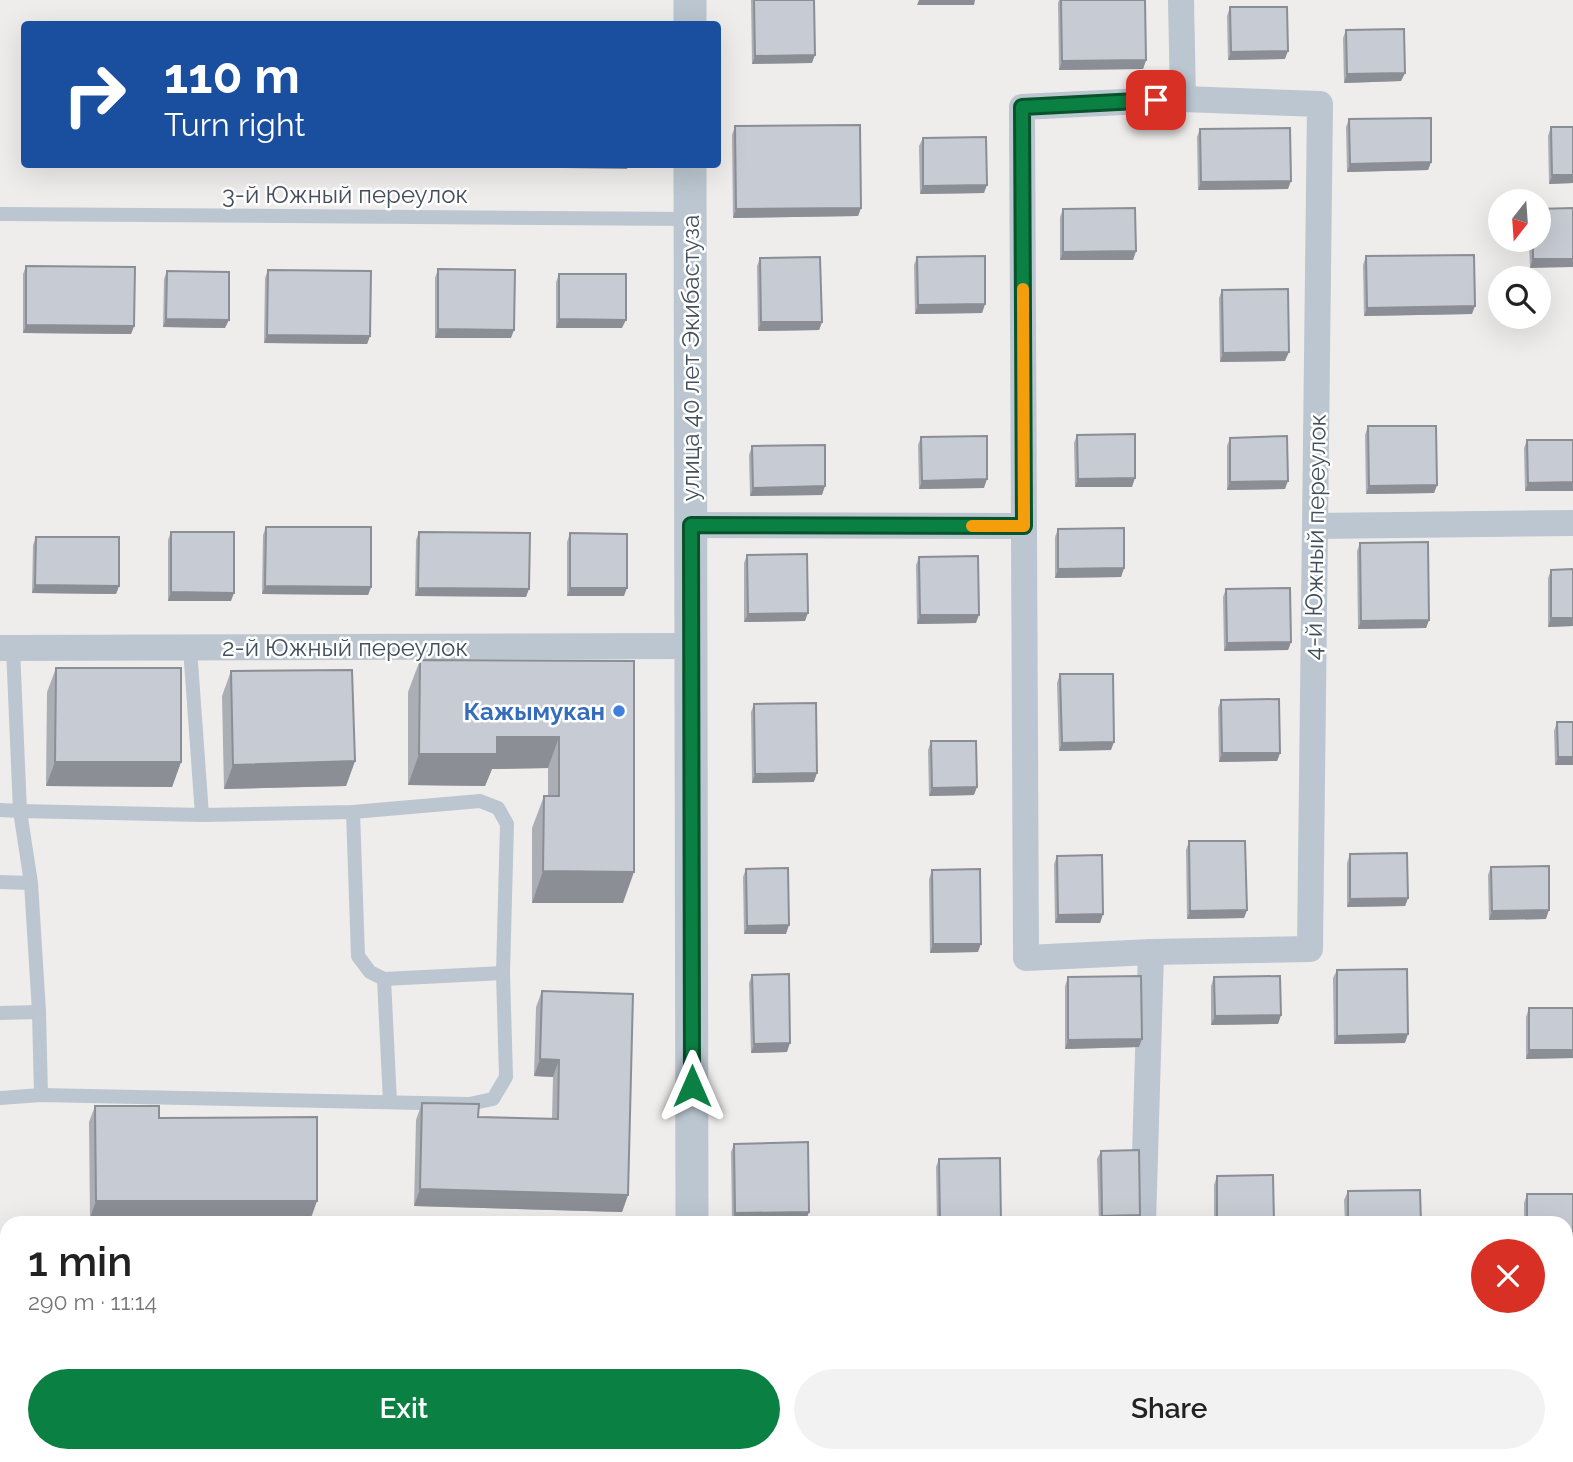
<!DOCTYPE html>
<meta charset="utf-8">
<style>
body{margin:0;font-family:Raleway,sans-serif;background:#f2f2f2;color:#222;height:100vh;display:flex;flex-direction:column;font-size:26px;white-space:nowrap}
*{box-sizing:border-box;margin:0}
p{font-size:23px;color:#767676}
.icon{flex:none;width:38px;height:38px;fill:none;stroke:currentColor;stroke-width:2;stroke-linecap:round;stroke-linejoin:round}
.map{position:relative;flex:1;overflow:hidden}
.sheet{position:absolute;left:0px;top:1216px;width:1573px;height:247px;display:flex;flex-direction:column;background:#fff;border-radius:21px 21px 0 0;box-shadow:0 7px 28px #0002}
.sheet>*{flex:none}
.hud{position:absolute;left:21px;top:21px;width:700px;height:147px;border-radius:7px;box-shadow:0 7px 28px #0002;background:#1a4fa0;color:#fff;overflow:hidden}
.needle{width:46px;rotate:197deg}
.buttons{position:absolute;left:1488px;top:189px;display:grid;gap:14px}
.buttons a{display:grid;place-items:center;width:63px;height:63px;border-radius:50%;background:#fff;box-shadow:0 7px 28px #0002;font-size:35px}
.pin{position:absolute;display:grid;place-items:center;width:60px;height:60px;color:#fff;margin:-30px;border-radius:14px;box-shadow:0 4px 10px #0006}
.me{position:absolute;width:77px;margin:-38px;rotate:0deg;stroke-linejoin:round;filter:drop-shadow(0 0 5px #0008)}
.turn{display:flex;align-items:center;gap:24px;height:147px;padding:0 28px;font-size:32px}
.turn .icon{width:91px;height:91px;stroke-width:2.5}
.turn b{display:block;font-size:49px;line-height:60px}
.round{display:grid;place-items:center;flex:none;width:74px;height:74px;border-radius:37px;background:#f2f2f2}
.summary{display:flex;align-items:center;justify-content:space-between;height:119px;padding:0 28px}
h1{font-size:42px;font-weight:600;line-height:52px}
.action{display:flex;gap:14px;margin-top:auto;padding:14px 28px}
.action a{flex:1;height:80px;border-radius:42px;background:#0b8043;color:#fff;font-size:28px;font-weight:600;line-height:80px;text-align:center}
.action a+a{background:#f2f2f2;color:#222}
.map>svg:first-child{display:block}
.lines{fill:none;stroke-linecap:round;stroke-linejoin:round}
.service{stroke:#bbc6d0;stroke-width:14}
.minor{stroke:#bbc6d0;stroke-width:26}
.tertiary{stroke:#bbc6d0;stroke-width:33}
.wall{fill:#abafb5}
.shaded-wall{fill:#8b8e94}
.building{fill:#c7cbd3;stroke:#8b8e94;stroke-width:2}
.route-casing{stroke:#07532c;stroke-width:18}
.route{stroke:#0b8043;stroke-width:12}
.slow{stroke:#f59e0b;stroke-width:12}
.shop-dot{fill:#3f7fe0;stroke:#fff;stroke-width:2.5}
.labels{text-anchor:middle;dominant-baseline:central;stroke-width:5;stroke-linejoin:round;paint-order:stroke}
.street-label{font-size:24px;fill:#434f5b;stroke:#fff}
.shop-label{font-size:24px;font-weight:bold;fill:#366cbe;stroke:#fff;text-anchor:end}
</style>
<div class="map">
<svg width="1573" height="1462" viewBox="0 0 1573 1462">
<rect width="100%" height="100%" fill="#efecec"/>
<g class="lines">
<g class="service">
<path d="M0 214 690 219"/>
<path d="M0 810 20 811 13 648"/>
<path d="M353 812 358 956 370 972 384 979 503 973"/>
<path d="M0 882 31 883"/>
<path d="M384 979 390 1102"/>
<path d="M0 1013 39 1012"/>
<path d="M41 1095 39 1012 31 883 20 811 202 815"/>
<path d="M0 1098 41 1095 469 1104 493 1099 506 1077 503 973 507 824 498 808 480 801 353 812 202 815 190 648"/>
<path d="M1566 1301H1573"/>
</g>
<g class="minor">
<path d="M691 525 1024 526"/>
<path d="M1315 526 1573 523"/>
<path d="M0 648 691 646"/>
<path d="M1151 952 1310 949 1320 104 1183 99"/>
<path d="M1143 1223 1151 952 1026 958 1022 107 1183 99 1181 0"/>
<path d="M692 1456V1462"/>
<path d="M1302 1462V1456"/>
</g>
<g class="tertiary">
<path d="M690 0V24"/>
<path d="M690 164 692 1223"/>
<path d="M0 1380H7"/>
<path d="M1566 1407 1573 1408"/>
</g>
</g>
<g class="wall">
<path d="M751 0H814L812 63 752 64Z"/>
<path d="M1059 0H1145L1146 60 1143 69 1059 70 1058 3Z"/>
<path d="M1230 7 1285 59 1228 60 1227 16Z"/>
<path d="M1346 30 1405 73 1401 81 1344 83 1343 38Z"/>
<path d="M1349 119 1431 162 1428 170 1347 172 1346 127Z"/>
<path d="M735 126 861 208 858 216 733 218 732 135Z"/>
<path d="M1551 127H1573V183L1549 184 1548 136Z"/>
<path d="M1200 129 1288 189 1198 190 1197 137Z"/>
<path d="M923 138 984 193 920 194 919 146Z"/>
<path d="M1573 208 1530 268 1529 240H1538Z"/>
<path d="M1063 209 1136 251 1133 260H1060V217Z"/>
<path d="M1366 256 1472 314 1364 316 1363 265Z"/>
<path d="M917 257 985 304 982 313 915 314 914 265Z"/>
<path d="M760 258 822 322 819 330 758 331 757 266Z"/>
<path d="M26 266 134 326 131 334 23 333V274Z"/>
<path d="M438 269 511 338H435V278Z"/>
<path d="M268 270 370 336 367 344 264 343 265 278Z"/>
<path d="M167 271 225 328 163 327 164 279Z"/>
<path d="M559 274 622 328H556V282Z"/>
<path d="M1222 290 1285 361 1220 362 1219 298Z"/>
<path d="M1368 426 1437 485 1434 493 1366 494 1365 435Z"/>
<path d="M1077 435 1132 487H1075L1074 443Z"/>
<path d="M921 437 984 488 919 489 918 445Z"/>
<path d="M1230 438 1285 489 1227 490V446Z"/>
<path d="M1527 440H1573L1525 491 1524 448Z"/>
<path d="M752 446 822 495 750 496 749 455Z"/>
<path d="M266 527 371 587 368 595 262 594 263 535Z"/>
<path d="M1058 529 1124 568 1121 577 1055 578V537Z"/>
<path d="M171 532 231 601H168V540Z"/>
<path d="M419 532 526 597 415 596 416 540Z"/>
<path d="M570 533 624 596H567V542Z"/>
<path d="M36 537 119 586 116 594 32 593 33 545Z"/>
<path d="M1360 543 1429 620 1426 628 1358 629 1357 551Z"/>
<path d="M747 555 805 621 744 622V563Z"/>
<path d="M919 557 976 623 917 624 916 565Z"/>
<path d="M1573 569V626L1548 627V578L1551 570Z"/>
<path d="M1226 589 1291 642 1288 650 1224 651 1223 597Z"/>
<path d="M420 660 634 661 623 903H532V828L544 796H548V768L492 769 485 786 408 785V692Z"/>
<path d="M56 668 181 762 172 787 46 786 47 692Z"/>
<path d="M231 671 355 761 346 786 224 789 222 696Z"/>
<path d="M1060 674 1111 750 1059 751 1057 683Z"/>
<path d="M1221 700 1280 753 1277 761 1219 762 1218 708Z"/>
<path d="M754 704 814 782 752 783 751 712Z"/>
<path d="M1557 722H1573L1555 765 1554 731Z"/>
<path d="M931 741 974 795 929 796 928 750Z"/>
<path d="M1189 841 1247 910 1244 918 1187 919 1186 850Z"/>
<path d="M1350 854 1408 898 1405 906 1347 907V863Z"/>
<path d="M1057 856 1103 914 1100 923H1055L1054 864Z"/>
<path d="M1491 867 1546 919 1489 920 1488 875Z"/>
<path d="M746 869 786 934H744L743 877Z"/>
<path d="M932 870 978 952 930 953 929 879Z"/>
<path d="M1337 970 1405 1043 1334 1044 1333 978Z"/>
<path d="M752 975 787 1052 751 1053 749 983Z"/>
<path d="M1068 977 1139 1047 1065 1049V986Z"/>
<path d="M1214 977 1281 1015 1278 1024 1211 1025V986Z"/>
<path d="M542 991 628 1195 622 1212 414 1206 416 1120 422 1103 478 1117 552 1119 553 1077 534 1076 536 1007Z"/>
<path d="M1529 1008H1573V1058L1526 1059V1017Z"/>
<path d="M95 1106 159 1118 311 1218H90L89 1122Z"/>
<path d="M734 1144 809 1212 806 1220 732 1221 731 1152Z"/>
<path d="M1101 1151 1137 1223H1099L1097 1159Z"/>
<path d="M939 1159 1001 1223H937L936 1167Z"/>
<path d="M1217 1176 1274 1223H1214V1185Z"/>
<path d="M1348 1191 1421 1223H1345L1344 1200Z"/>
<path d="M1527 1194H1573V1246H1566V1223H1524V1203Z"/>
</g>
<g class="shaded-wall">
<path d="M919 0H975L974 5H917Z"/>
<path d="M1288 51 1285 59 1228 60 1231 52Z"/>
<path d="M815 55 812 63 752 64 755 56Z"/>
<path d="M1146 60 1143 69 1059 70 1062 61Z"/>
<path d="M1405 73 1401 81 1344 83 1347 74Z"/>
<path d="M1431 162 1428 170 1347 172 1350 164Z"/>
<path d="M154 164H218V167L153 166Z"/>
<path d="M274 164H362L361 167 273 166Z"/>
<path d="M565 164H629L627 169 564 168Z"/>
<path d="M1552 175H1573V183L1549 184Z"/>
<path d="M1291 181 1288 189 1198 190 1201 182Z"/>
<path d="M987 185 984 193 920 194 923 186Z"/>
<path d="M861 208 858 216 733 218 736 209Z"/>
<path d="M1136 251 1133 260H1060L1063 252Z"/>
<path d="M1533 259H1573V267L1530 268Z"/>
<path d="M985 304 982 313 915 314 918 305Z"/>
<path d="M1475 306 1472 314 1364 316 1367 308Z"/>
<path d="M166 319 229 320 225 328 163 327Z"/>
<path d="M559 319 626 320 622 328H556Z"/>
<path d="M761 322H822L819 330 758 331Z"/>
<path d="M26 325 134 326 131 334 23 333Z"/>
<path d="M438 329 514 330 511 338H435Z"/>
<path d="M267 335 370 336 367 344 264 343Z"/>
<path d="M1289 352 1285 361 1220 362 1223 353Z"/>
<path d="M1135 478 1132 487H1075L1078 479Z"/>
<path d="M987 479 984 488 919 489 922 481Z"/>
<path d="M1288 481 1285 489 1227 490 1230 482Z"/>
<path d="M1573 482V491H1525L1528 483Z"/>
<path d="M1437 485 1434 493 1366 494 1369 486Z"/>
<path d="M825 486 822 495 750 496 753 488Z"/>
<path d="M1124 568 1121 577 1055 578 1058 569Z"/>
<path d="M35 585 119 586 116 594 32 593Z"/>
<path d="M265 586 371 587 368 595 262 594Z"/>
<path d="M418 588 529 589 526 597 415 596Z"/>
<path d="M570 588H627L624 596H567Z"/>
<path d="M171 592 234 593 231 601H168Z"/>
<path d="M808 613 805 621 744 622 748 614Z"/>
<path d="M920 615H979L976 623 917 624Z"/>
<path d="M1551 618H1573V626L1548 627Z"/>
<path d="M1429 620 1426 628 1358 629 1361 621Z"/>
<path d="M1291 642 1288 650 1224 651 1227 643Z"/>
<path d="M497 737H559L548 768 492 769 485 786 408 785 419 754Z"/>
<path d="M1114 742 1111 750 1059 751 1062 743Z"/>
<path d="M1222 753H1280L1277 761 1219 762Z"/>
<path d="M1558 757H1573V765H1555Z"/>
<path d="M355 761 346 786 224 789 233 765Z"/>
<path d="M55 762H181L172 787 46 786Z"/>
<path d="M817 773 814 782 752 783 755 774Z"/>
<path d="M977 787 974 795 929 796 932 788Z"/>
<path d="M543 871 634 872 623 903H532Z"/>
<path d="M1408 898 1405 906 1347 907 1350 899Z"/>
<path d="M1247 910 1244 918 1187 919 1190 911Z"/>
<path d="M1549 910 1546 919 1489 920 1492 911Z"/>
<path d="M1103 914 1100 923H1055L1058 915Z"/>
<path d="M789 925 786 934H744L747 926Z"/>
<path d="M933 944H981L978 952 930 953Z"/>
<path d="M1281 1015 1278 1024 1211 1025 1215 1016Z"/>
<path d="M1408 1034 1405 1043 1334 1044 1337 1036Z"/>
<path d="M1142 1039 1139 1047 1065 1049 1068 1040Z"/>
<path d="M790 1043 787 1052 751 1053 754 1044Z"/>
<path d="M1529 1050H1573V1058L1526 1059Z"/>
<path d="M540 1059 559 1060 553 1077 534 1076Z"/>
<path d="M420 1189 628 1195 622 1212 414 1206Z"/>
<path d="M96 1201H317L311 1218H90Z"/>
<path d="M809 1212 806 1220 732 1221 735 1213Z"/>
<path d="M1140 1215 1137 1223H1099L1102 1216Z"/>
<rect x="1566" y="1237" width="7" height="9"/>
</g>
<g class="building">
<path d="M754 0H814L815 55 755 56Z"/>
<path d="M1061 0H1145L1146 60 1062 61Z"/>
<path d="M1230 7H1287L1288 51 1231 52Z"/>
<path d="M1404 29 1405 73 1347 74 1346 30Z"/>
<path d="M1431 118V162L1350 164 1349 119Z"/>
<path d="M860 125 861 208 736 209 735 126Z"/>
<path d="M1551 127H1573V175H1552Z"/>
<path d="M1290 128 1291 181 1201 182 1200 129Z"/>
<path d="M986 137 987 185 923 186V138Z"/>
<path d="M1135 208 1136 251 1063 252V209Z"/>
<path d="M1573 208V259H1533V240H1538V209Z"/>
<path d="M1474 255 1475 306 1367 308 1366 256Z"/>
<path d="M985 256V304L918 305 917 257Z"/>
<path d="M820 257 822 322H761L760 258Z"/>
<path d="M26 266 135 267 134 326 26 325Z"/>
<path d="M438 269 515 270 514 330 438 329Z"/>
<path d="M268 270 371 271 370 336 267 335Z"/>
<path d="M167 271 229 272V320L166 319Z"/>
<path d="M559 274H626V320L559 319Z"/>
<path d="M1288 289 1289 352 1223 353 1222 290Z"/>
<path d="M1368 426H1436L1437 485 1369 486Z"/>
<path d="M1135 434V478L1078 479 1077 435Z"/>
<path d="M987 436V479L922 481 921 437Z"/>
<path d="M1287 436 1288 481 1230 482V438Z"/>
<path d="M1527 440H1573V482L1528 483Z"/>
<path d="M825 445V486L753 488 752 446Z"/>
<path d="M266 527H371V587L265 586Z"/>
<path d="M1124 528V568L1058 569V529Z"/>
<path d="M171 532H234V593L171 592Z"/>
<path d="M419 532 530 533 529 589 418 588Z"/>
<path d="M570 533 627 534V588H570Z"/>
<path d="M36 537H119V586L35 585Z"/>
<path d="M1428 542 1429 620 1361 621 1360 543Z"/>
<path d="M807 554 808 613 748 614 747 555Z"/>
<path d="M978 556 979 615H920L919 557Z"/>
<path d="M1573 569V618H1551V570Z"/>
<path d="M1290 588 1291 642 1227 643 1226 589Z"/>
<path d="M420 660 634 661V872L543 871 544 796H559V737H497V754H419Z"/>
<path d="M56 668H181V762H55Z"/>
<path d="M352 670 355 761 233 765 231 671Z"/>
<path d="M1060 674H1113L1114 742 1062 743Z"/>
<path d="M1279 699 1280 753H1222L1221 700Z"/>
<path d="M816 703 817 773 755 774 754 704Z"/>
<path d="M1557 722H1573V757H1558Z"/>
<path d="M931 741H976L977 787 932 788Z"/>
<path d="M1189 841H1245L1247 910 1190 911Z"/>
<path d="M1407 853 1408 898 1350 899V854Z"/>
<path d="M1102 855 1103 914 1058 915 1057 856Z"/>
<path d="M1549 866V910L1492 911 1491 867Z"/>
<path d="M788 868 789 925 747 926 746 869Z"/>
<path d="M980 869 981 944H933L932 870Z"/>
<path d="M1407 969 1408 1034 1337 1036V970Z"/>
<path d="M789 974 790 1043 754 1044 752 975Z"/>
<path d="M1141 976 1142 1039 1068 1040V977Z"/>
<path d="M1280 976 1281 1015 1215 1016 1214 977Z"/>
<path d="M542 991 633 994 628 1195 420 1189 422 1103 479 1104 478 1117 558 1119 559 1060 540 1059Z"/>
<rect x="1529" y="1008" width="44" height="42"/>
<path d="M95 1106H159V1118L317 1117V1201H96Z"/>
<path d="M808 1142 809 1212 735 1213 734 1144Z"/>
<path d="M1139 1150 1140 1215 1102 1216 1101 1151Z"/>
<path d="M1000 1158 1001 1223H940L939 1159Z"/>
<path d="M1273 1175 1274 1223H1217V1176Z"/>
<path d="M1420 1190 1421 1223H1348V1191Z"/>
<path d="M1527 1194H1573V1237H1566V1223H1527Z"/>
</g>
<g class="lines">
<g class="route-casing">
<path id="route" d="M692 1086 691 525 1024 526 1022 107 1156 100"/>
</g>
<use href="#route" class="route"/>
<path class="slow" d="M972 526H1024L1023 289"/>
</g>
<circle class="shop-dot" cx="619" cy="711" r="7"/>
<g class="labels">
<g class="street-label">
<text x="345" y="194">3-й Южный переулок</text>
<text transform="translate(690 358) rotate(-90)">улица 40 лет Экибастуза</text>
<text transform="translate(1315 537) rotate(-89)">4-й Южный переулок</text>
<text x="345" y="647">2-й Южный переулок</text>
</g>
<g class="shop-label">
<text x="605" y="711">Кажымукан</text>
</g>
</g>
</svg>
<div class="buttons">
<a><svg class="needle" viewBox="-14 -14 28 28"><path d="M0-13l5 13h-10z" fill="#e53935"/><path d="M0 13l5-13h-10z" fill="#767676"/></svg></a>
<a><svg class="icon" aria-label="search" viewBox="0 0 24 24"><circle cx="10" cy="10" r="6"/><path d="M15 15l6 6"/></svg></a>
</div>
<div class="pin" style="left:1156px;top:100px;background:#d93025"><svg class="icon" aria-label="arrive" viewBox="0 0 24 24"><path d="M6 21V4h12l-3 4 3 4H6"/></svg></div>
<svg class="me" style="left:692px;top:1086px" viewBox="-20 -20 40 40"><path d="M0-17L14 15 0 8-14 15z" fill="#0b8043" stroke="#fff" stroke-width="4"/></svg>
<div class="hud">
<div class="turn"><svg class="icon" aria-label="right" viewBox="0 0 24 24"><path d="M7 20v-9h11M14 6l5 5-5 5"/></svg><div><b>110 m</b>Turn right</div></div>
</div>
<section class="sheet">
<div class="summary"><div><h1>1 min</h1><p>290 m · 11:14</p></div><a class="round" style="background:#d93025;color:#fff"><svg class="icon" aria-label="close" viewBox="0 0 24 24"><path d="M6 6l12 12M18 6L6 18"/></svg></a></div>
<div class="action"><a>Exit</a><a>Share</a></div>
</section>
</div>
